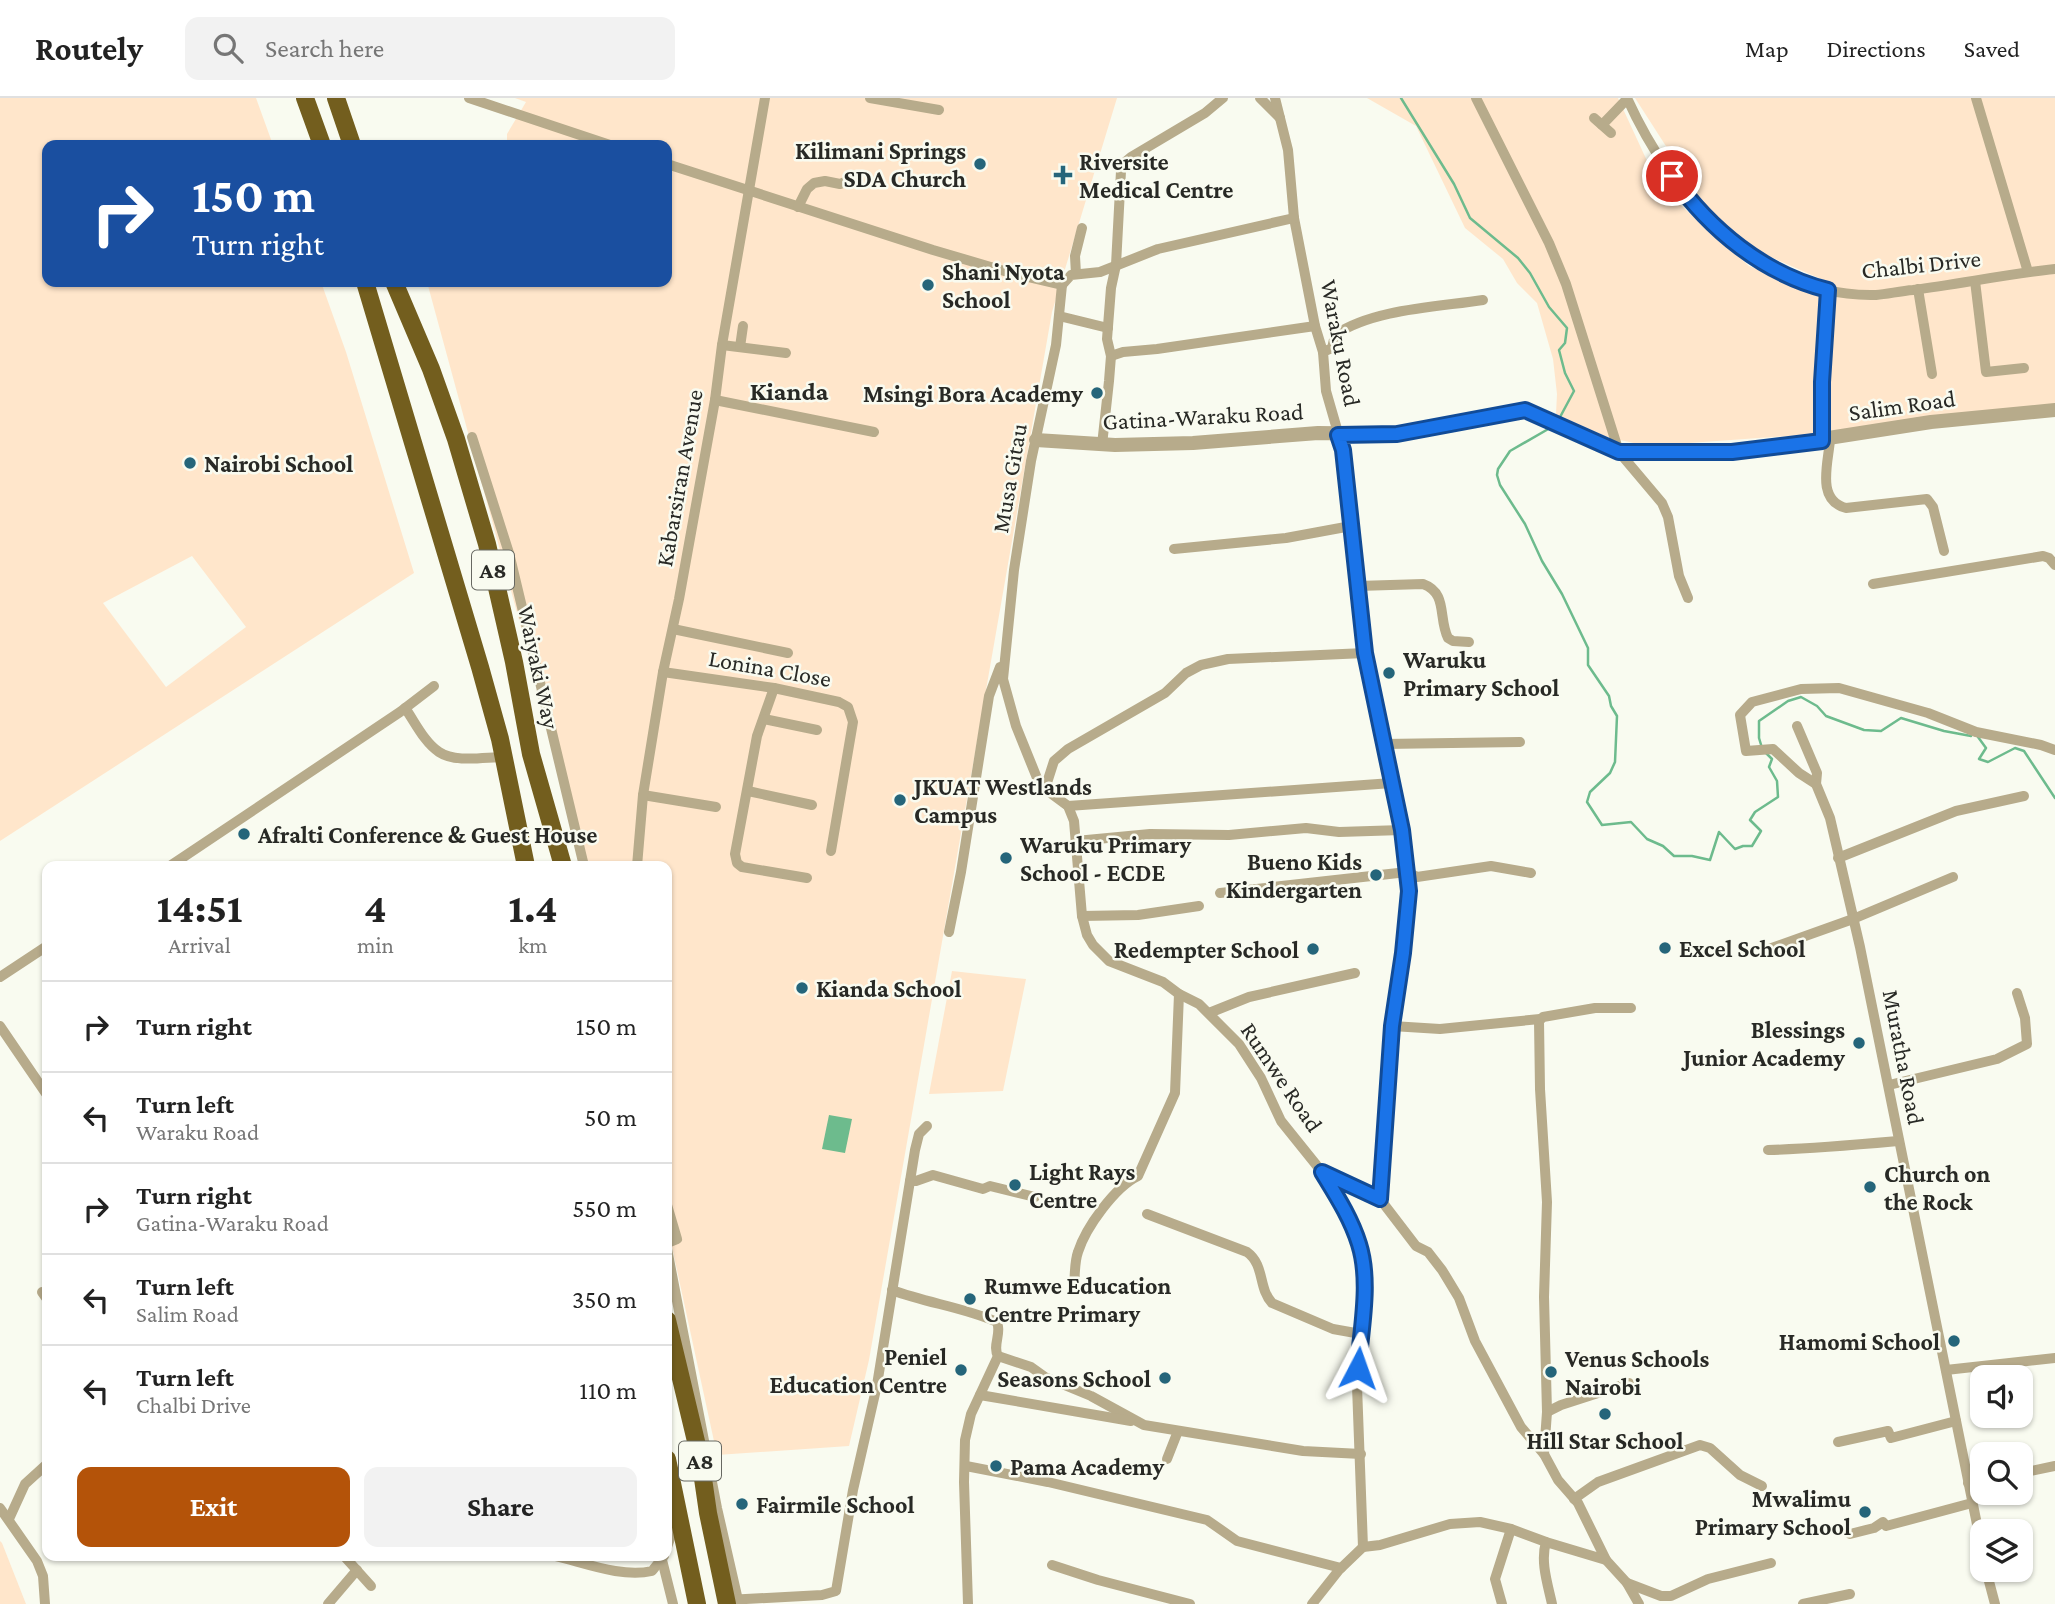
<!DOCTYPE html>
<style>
body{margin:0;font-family:"Crimson Pro",serif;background:#f2f2f2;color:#222;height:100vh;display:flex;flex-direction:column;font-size:26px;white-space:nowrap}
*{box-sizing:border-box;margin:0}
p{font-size:23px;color:#767676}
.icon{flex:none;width:38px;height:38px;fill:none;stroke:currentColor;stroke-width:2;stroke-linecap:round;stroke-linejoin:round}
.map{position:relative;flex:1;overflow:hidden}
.panel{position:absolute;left:42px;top:763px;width:630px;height:700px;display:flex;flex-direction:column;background:#fff;border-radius:14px;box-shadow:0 2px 5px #0004}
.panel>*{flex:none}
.hud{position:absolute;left:42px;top:42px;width:630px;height:147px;border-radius:14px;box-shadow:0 2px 5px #0004;background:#1a4fa0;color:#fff;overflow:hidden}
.fabs{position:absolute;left:1970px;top:1267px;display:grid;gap:14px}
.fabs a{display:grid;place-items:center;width:63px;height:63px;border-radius:14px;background:#fff;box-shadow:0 2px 5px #0004;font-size:35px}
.pin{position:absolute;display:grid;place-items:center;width:60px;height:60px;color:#fff;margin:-30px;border:4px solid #fff;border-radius:50%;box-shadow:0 2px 7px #0007}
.me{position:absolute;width:77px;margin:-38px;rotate:4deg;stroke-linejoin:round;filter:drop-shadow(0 0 5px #0008)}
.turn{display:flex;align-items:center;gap:24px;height:147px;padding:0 35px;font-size:32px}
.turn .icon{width:91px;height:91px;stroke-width:2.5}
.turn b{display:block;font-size:49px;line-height:60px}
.eta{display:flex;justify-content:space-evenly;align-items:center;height:119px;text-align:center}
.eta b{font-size:42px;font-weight:700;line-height:49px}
.primary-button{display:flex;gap:14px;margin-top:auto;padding:14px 35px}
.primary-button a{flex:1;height:80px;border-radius:14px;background:#b45309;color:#fff;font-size:28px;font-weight:700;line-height:80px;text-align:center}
.primary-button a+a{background:#f2f2f2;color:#222}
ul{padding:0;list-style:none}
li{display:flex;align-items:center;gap:21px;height:91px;padding:0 35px;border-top:2px solid #e0e0e0}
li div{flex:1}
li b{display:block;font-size:26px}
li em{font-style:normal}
header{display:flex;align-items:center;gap:42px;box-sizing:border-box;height:98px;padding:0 35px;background:#fff;border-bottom:2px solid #e0e0e0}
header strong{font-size:33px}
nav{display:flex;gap:38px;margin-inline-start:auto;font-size:24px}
.search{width:490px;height:63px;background:#f2f2f2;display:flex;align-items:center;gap:18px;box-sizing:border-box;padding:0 24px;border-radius:14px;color:#767676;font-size:26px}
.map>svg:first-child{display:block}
.green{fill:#ffe6cb;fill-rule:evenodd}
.water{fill:#6dbb8d}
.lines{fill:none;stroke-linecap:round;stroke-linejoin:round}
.stream{stroke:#6dbb8d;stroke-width:2.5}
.minor{stroke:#b7ab8b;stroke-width:10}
.tertiary{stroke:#b7ab8b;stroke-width:14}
.trunk{stroke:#735e1e;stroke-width:18}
.route-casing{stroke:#114b97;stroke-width:18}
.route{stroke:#1a73e8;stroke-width:12}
.poi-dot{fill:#25657a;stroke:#f9fbf0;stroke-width:2.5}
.labels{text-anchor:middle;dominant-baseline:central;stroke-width:5;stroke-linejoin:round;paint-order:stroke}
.shield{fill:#f9fbf0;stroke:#676862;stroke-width:2}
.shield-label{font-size:23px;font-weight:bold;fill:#282925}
.poi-label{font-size:24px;font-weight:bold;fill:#282925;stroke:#f9fbf0;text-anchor:start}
.street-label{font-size:24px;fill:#282925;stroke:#f9fbf0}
.neighbourhood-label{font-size:26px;font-weight:bold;fill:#282925;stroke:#f9fbf0}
</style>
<header>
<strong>Routely</strong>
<div class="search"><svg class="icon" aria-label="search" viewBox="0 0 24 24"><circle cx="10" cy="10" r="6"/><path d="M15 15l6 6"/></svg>Search here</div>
<nav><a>Map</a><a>Directions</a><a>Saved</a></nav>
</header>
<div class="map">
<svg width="2055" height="1506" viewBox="0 0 2055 1506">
<rect width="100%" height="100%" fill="#f9fbf0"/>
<g class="green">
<path d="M0 0H256L273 47H47V184H321L346 254 414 475 0 743ZM192 458 246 529 166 589 103 505Z"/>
<path d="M515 0H1117L1052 214 869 1262 849 1348 717 1357 667 1126V768H586L427 184H667V47H507V36L526 4Z"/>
<path d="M1367 0H1618L1648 65 1677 104 1749 168 1823 197 1817 336 1647 348 1607 339 1556 316 1557 296 1553 261 1537 205 1517 185 1503 161 1465 130 1416 28Z"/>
<path d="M1635 0H2055V306L1828 333 1834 199 1828 184 1750 150 1700 101Z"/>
<path d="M952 873 1026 881 1003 993 929 996Z"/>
<path d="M0 1443 2 1445 26 1506H0Z"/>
</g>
<path class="water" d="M829 1017 852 1021 845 1055 822 1051Z"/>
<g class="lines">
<g class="stream">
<path d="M1401 0 1454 86 1470 120 1518 160 1530 175 1549 209 1567 230 1565 245 1559 252 1565 275 1574 293 1559 321"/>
<path d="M1550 330 1510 353 1498 371 1497 377 1500 387 1525 426 1542 463 1562 496 1588 550V567L1609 598 1611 608 1617 618 1615 664 1610 675 1590 694 1587 704 1602 727 1631 724 1647 741 1663 748 1674 758H1692L1710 762 1719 734 1735 751 1743 748H1752L1761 733 1750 722 1755 714 1778 699 1777 683 1769 669 1772 661 1766 655"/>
<path d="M1978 639 1986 650 1979 661 1988 664 2015 650 2024 653 2055 700"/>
<path d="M1762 650 1759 640V623L1788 603 1801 599 1817 608 1826 618 1864 632 1881 633 1901 620 1944 633 1971 638"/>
</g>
<g class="minor">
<path d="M469 0 610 47"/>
<path d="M870 0 939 12"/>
<path d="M1260 0 1280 20"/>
<path d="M1275 0 1288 52 1294 120 1315 228 1323 254 1326 293 1343 352 1365 555 1402 732 1407 774 1409 793 1403 855 1392 928 1380 1101"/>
<path d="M1476 0 1549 145 1566 186 1619 354 1662 405 1668 419 1679 478 1688 500"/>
<path d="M1627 0C1671 98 1759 200 1876 197 1888 196 1900 193 1913 192 1960 186 2007 176 2055 171"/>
<path d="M1976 0 2028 174"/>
<path d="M1594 20 1611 35"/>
<path d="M1602 27 1627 1"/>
<path d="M667 66 933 152 1011 175 1062 187"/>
<path d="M798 109 807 91 814 85 825 83 840 86 858 79"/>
<path d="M1076 176 1075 158 1082 130"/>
<path d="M1975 183 1986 274 2024 270"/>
<path d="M1062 187 1056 247 1031 363 1014 472 1003 581 1016 628 1037 680 1045 691 1068 708 1074 723 1082 818 1087 837 1093 847 1109 863 1163 884 1179 896 1199 906 1239 946 1261 980 1281 1023 1322 1074 1353 1129 1360 1148 1364 1176 1357 1288 1363 1449"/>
<path d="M1062 187 1071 177 1100 174 1158 151 1294 120"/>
<path d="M1918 191 1932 276"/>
<path d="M1059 218 1108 230"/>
<path d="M722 247 786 255"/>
<path d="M740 249 743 228"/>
<path d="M1323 254 1332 250 1335 237C1373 211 1438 209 1483 202"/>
<path d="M1111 258 1123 254 1157 251 1315 228"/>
<path d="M715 302 874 334"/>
<path d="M472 339 509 455 584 768"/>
<path d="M1830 341C1829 363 1815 402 1846 410L1927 401 1933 409 1944 453"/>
<path d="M1822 343V284L1828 192"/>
<path d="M1102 347 1109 283 1111 258 1107 241 1111 190 1116 167 1121 73 1124 65 1131 59 1205 15 1223 0"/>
<path d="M1174 451 1286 440 1351 428"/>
<path d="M1873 486 2043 458 2049 460 2055 467"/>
<path d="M1358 488 1423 486C1448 495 1438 520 1448 540L1453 543 1469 544"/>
<path d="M673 531 788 555"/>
<path d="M663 574 774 590 839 604 848 609 853 624 831 753"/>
<path d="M774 590 757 638 735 756 737 765 742 769 807 780"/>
<path d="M405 610C415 624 424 644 439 654 455 665 485 659 504 659"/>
<path d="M764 621 817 632"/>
<path d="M1797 628 1817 675 1816 686 1830 720 1860 849 1983 1456"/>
<path d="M1384 646 1520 644"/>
<path d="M1816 686 1799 675 1773 651 1746 653 1740 617 1752 604 1801 591 1839 590 1928 615 1976 634 2041 647 2055 652"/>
<path d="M1045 691 1054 663 1068 651 1165 595 1186 575 1201 567 1228 561 1365 555"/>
<path d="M748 693 812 707"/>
<path d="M643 697 716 709"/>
<path d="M1068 708 1392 685"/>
<path d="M1076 743 1150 736 1229 737 1306 730 1339 734 1402 732"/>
<path d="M1838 760 1956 713 2024 698"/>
<path d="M170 768 400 614 434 588"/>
<path d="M637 768 643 697 663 574 679 501 715 302 722 247 765 0"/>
<path d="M1220 795 1407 774 1417 779 1491 768 1531 775"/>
<path d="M1082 818 1138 817 1199 808"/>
<path d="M949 834 961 774 989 598 1000 569"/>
<path d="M1766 852 1853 821 1953 779"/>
<path d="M0 879 47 848"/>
<path d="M1209 915 1249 899 1355 875"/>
<path d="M0 928 47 997"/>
<path d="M1392 928 1440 931 1540 921"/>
<path d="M1889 987 1997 961 2027 946 2025 920 2017 895"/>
<path d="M1768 1052C1812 1051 1855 1047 1899 1043"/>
<path d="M1322 1074 1380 1101 1416 1148 1428 1154 1442 1172 1459 1200 1475 1243 1521 1329 1544 1356 1558 1382 1578 1405 1606 1462"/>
<path d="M910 1083H916L933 1077 983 1091 990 1088 1035 1099"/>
<path d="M667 1107 677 1141 667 1145"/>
<path d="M1147 1116 1247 1154C1265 1167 1258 1190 1272 1205L1333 1231 1361 1236"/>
<path d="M667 1151 717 1410 738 1502"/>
<path d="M892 1192C926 1205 963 1209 997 1224 1002 1235 992 1248 998 1258L1031 1269 1045 1279 1091 1298 1144 1327 1303 1353 1361 1356"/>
<path d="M1074 1192C1075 1180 1074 1165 1078 1154 1086 1129 1115 1089 1138 1078L1175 995 1179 896"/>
<path d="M42 1194 47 1201"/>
<path d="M1946 1272 2055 1260"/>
<path d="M980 1297 1131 1323"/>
<path d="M1547 1314 1561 1307 1629 1285"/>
<path d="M47 1333V1335"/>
<path d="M1838 1344 1888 1333 1891 1340 1956 1323"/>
<path d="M1544 1356 1547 1314 1544 1199 1547 1104 1540 991 1539 923 1543 919 1595 910H1631"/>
<path d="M1167 1361 1178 1333"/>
<path d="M966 1368 1048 1384 1207 1422 1237 1443 1341 1470"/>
<path d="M2021 1375 2055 1368"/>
<path d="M1968 1385 1983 1382"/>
<path d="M1574 1401 1598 1384 1700 1347 1710 1350 1740 1377 1762 1388"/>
<path d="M0 1410 37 1463 43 1478 45 1506"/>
<path d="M9 1421 25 1386 47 1366"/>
<path d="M1850 1436 1874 1430 1883 1424 1886 1428 1972 1405"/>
<path d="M1546 1444C1540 1464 1548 1487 1552 1506"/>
<path d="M667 1449 678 1418"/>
<path d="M344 1458 371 1488"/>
<path d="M555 1458C585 1465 622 1480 652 1473L664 1458"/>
<path d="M662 1462 673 1506"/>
<path d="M1052 1467 1098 1482 1190 1506"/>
<path d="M1986 1472 1995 1506"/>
<path d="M1627 1485 1661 1498H1671L1708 1481 1771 1465"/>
<path d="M727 1502 822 1497 836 1493 853 1392 877 1287 915 1052 919 1036 927 1028"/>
<path d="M328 1506 357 1472"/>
<path d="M968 1506 964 1384 965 1342 971 1316 998 1258"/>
<path d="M1312 1506 1339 1472 1363 1449 1380 1447 1450 1426 1480 1424 1511 1431 1546 1444 1606 1462 1627 1485 1639 1506"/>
<path d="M1502 1506 1495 1481 1511 1431"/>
<path d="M1803 1506 1850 1496"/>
</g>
<path class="tertiary" d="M1036 342 1115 347 1193 345 1318 335 1397 336 1525 312 1619 354 1691 356 1752 352 1931 324 2055 312"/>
<g class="trunk">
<path d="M305 0 322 47"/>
<path d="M336 0 352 47"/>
<path d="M365 184 480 569 500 641 526 768"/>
<path d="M394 184 431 271 456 341 487 446 514 564 531 656 563 768"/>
<path d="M667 1222 700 1360 708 1415 727 1506"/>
<path d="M667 1361 697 1506"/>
</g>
</g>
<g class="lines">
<g class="route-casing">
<path id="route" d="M1358 1270C1361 1230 1371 1184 1359 1146 1351 1120 1336 1097 1322 1074L1380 1101 1392 928 1403 855 1409 793 1402 732 1365 555 1343 352 1338 337 1397 336 1525 312 1619 354H1732L1822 343V284L1828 192C1764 176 1710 132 1672 78"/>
</g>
<use href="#route" class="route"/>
</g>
<g class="poi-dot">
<circle cx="980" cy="66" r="7"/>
<path d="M1059.5 66.5h7v7h7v7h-7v7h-7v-7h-7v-7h7z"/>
<circle cx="928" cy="187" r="7"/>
<circle cx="1097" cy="295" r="7"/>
<circle cx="190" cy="365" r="7"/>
<circle cx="1389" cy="575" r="7"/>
<circle cx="900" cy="702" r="7"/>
<circle cx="244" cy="736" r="7"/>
<circle cx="1006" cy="760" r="7"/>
<circle cx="1376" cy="777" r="7"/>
<circle cx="1665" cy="850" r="7"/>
<circle cx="1313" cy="851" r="7"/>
<circle cx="802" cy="890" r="7"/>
<circle cx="1859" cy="945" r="7"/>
<circle cx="1015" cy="1087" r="7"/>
<circle cx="1870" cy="1089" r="7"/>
<circle cx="970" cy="1201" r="7"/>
<circle cx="1954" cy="1243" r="7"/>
<circle cx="961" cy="1272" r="7"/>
<circle cx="1551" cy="1274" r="7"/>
<circle cx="1165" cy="1280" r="7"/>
<circle cx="1605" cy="1316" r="7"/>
<circle cx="996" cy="1368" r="7"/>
<circle cx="742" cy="1406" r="7"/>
<circle cx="1865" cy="1414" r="7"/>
</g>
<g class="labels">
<g class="shield">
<rect x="472" y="452.5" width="42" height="39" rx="5"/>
<rect x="679" y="1343.5" width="42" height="39" rx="5"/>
</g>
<g class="shield-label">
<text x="493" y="472">A8</text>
<text x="700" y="1363">A8</text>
</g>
<g class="poi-label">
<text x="966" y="52" text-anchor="end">Kilimani Springs<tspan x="966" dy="28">SDA Church</tspan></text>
<text x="1079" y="63">Riversite<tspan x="1079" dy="28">Medical Centre</tspan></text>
<text x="942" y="173">Shani Nyota<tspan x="942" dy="28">School</tspan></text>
<text x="1083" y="295" text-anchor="end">Msingi Bora Academy</text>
<text x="204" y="365">Nairobi School</text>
<text x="1403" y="561">Waruku<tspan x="1403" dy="28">Primary School</tspan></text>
<text x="914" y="688">JKUAT Westlands<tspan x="914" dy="28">Campus</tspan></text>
<text x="258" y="736">Afralti Conference &amp; Guest House</text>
<text x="1020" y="746">Waruku Primary<tspan x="1020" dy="28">School - ECDE</tspan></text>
<text x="1362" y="763" text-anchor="end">Bueno Kids<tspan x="1362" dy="28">Kindergarten</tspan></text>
<text x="1679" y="850">Excel School</text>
<text x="1299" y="851" text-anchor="end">Redempter School</text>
<text x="816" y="890">Kianda School</text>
<text x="1845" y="931" text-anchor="end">Blessings<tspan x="1845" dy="28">Junior Academy</tspan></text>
<text x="1029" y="1073">Light Rays<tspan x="1029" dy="28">Centre</tspan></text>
<text x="1884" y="1075">Church on<tspan x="1884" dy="28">the Rock</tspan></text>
<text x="984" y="1187">Rumwe Education<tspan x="984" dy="28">Centre Primary</tspan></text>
<text x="1940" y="1243" text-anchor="end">Hamomi School</text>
<text x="947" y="1258" text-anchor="end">Peniel<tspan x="947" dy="28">Education Centre</tspan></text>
<text x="1565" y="1260">Venus Schools<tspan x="1565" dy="28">Nairobi</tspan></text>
<text x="1151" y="1280" text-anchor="end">Seasons School</text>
<text x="1605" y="1342" text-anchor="middle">Hill Star School</text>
<text x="1010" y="1368">Pama Academy</text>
<text x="1851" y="1400" text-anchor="end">Mwalimu<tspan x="1851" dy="28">Primary School</tspan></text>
<text x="756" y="1406">Fairmile School</text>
</g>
<g class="street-label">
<text transform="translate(1921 166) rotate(-6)">Chalbi Drive</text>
<text transform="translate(1341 245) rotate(79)">Waraku Road</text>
<text transform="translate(1902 307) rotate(-8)">Salim Road</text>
<text transform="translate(1203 318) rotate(-3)">Gatina-Waraku Road</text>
<text transform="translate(679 380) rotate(-80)">Kabarsiran Avenue</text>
<text transform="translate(1009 380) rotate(-80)">Musa Gitau</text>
<text transform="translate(539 569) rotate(78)">Waiyaki Way</text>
<text transform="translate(770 570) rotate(10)">Lonina Close</text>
<text transform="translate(1904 959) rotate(79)">Muratha Road</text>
<text transform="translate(1282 979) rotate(56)">Rumwe Road</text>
</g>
<g class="neighbourhood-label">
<text x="789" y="293">Kianda</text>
</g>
</g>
</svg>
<div class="fabs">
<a><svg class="icon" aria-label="sound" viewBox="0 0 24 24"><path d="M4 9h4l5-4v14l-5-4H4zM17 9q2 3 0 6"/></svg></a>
<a><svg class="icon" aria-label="search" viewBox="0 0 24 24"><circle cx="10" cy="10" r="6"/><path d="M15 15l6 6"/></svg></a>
<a><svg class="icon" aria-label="layers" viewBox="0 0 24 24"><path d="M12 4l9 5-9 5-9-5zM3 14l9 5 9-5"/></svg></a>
</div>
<div class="pin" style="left:1672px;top:78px;background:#d93025"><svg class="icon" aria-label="arrive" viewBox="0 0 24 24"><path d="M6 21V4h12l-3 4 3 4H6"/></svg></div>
<svg class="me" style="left:1358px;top:1270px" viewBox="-20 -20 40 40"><path d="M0-17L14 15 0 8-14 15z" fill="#1a73e8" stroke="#fff" stroke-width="4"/></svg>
<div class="hud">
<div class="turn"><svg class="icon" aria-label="right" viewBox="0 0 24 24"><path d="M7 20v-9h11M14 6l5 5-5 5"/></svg><div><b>150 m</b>Turn right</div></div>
</div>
<section class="panel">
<div class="eta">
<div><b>14:51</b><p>Arrival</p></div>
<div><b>4</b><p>min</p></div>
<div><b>1.4</b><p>km</p></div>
</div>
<ul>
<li><svg class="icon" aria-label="right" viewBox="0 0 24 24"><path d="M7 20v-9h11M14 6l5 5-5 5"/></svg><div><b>Turn right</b></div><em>150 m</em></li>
<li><svg class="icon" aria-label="left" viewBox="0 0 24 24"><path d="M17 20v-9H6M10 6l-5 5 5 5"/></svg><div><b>Turn left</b><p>Waraku Road</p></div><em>50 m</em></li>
<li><svg class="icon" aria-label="right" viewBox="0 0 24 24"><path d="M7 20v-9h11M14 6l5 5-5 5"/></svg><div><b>Turn right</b><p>Gatina-Waraku Road</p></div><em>550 m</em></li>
<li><svg class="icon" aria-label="left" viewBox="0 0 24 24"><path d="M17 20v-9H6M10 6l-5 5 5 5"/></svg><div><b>Turn left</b><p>Salim Road</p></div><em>350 m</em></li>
<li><svg class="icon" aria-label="left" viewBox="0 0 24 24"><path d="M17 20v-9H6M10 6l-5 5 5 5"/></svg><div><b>Turn left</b><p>Chalbi Drive</p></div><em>110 m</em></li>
</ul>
<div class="primary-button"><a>Exit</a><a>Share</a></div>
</section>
</div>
